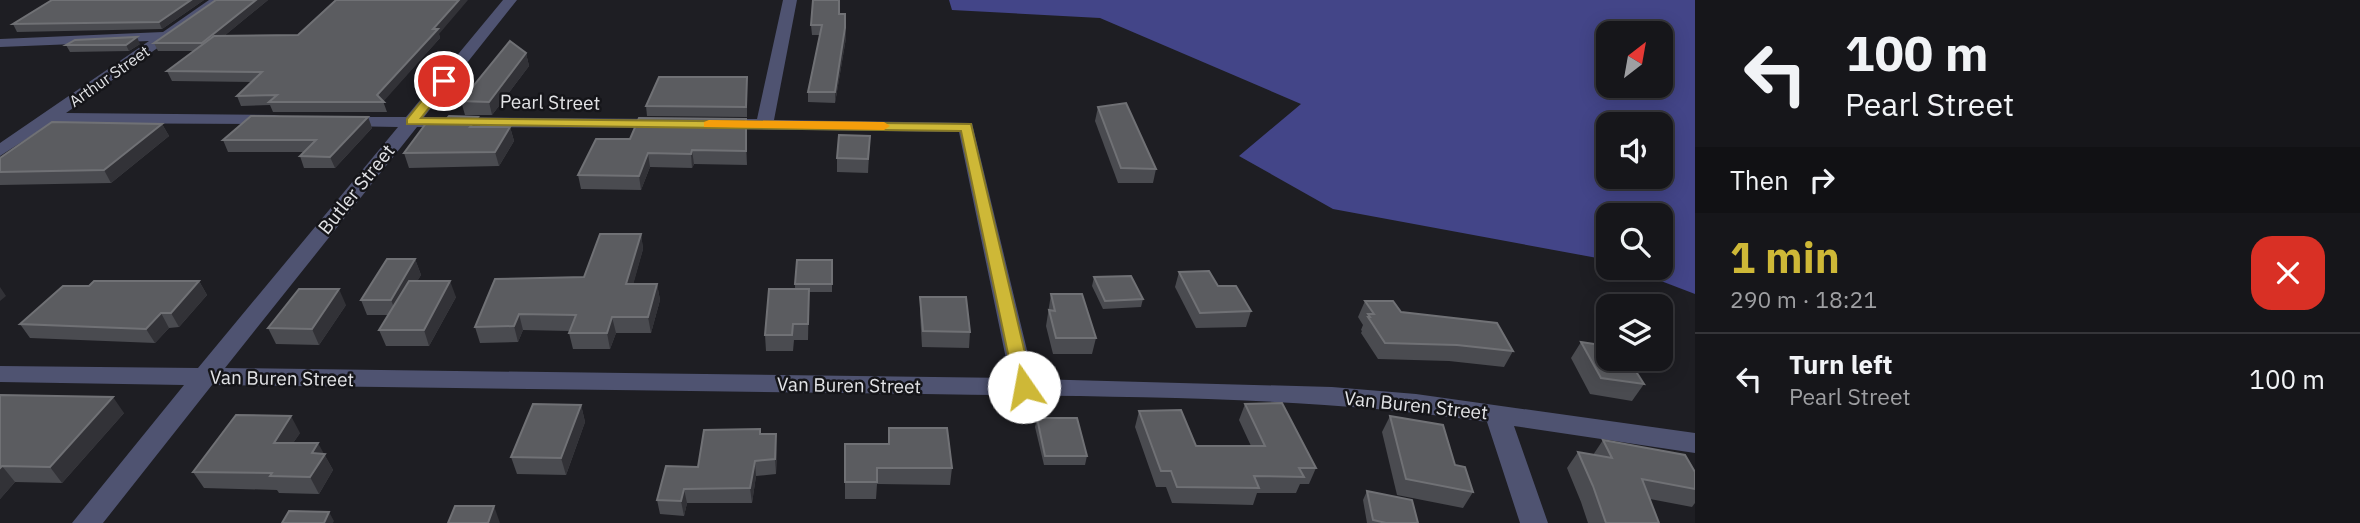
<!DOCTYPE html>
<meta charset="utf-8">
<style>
body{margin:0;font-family:"IBM Plex Sans",sans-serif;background:#232327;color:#f1f3f6;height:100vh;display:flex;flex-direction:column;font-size:26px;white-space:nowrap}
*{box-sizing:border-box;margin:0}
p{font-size:23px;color:#9e9fa2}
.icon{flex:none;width:38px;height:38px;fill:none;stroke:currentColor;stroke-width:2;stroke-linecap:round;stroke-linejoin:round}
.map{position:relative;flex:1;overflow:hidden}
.sheet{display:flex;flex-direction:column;background:#16161a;width:665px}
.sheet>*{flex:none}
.banner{background:#16161a;color:#f1f3f6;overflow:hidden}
.needle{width:46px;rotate:31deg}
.tools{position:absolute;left:1596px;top:21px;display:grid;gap:14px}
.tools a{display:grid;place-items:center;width:77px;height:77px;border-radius:14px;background:#16161a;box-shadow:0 4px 18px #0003,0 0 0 2px #353539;font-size:35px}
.pin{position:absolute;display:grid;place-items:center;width:60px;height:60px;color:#fff;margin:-30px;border:4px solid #fff;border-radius:50%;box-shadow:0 2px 7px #0007}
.me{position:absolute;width:77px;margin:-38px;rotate:348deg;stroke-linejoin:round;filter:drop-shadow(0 0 5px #0008)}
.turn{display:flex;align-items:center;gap:24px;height:147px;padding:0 35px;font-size:32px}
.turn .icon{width:91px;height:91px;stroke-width:2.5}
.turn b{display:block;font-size:49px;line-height:60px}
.then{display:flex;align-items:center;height:66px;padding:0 35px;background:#0003;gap:14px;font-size:26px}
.round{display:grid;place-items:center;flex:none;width:74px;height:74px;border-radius:21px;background:#232327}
.summary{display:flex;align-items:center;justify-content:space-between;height:119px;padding:0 35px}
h1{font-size:42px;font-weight:700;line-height:52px;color:#ceb837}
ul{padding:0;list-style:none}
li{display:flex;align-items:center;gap:21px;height:91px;padding:0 35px;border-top:2px solid #353539}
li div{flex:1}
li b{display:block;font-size:26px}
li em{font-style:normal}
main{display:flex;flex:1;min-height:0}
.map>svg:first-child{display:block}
.forest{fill:#434588;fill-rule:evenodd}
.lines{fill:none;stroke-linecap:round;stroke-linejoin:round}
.minor{fill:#4f5371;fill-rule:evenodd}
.wall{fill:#4a4b50}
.shaded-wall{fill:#323237}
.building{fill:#5b5c60;stroke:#707175;stroke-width:2}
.route{fill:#ceb837;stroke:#867824;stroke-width:2}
.slow{fill:#f59e0b}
.labels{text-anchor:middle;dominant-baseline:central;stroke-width:5;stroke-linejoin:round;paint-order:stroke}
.far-street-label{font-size:16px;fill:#e2e3e6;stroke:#151519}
.street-label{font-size:19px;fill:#e2e3e6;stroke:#151519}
</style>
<main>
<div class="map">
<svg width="1695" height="523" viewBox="0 0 1695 523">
<rect width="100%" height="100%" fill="#1e1e23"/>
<path class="forest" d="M949 0H1695V294L1627 268H1661V215H1608V260L1333 209 1239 156 1301 104 1100 18 952 10ZM1608 33H1661V86H1608ZM1608 124H1661V177H1608Z"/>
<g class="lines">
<g class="minor">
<path d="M209 0H225L66 113 274 115 280 116 282 120 280 124 51 123 0 156V143L149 41 0 47V39L163 32Z"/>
<path d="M503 0H517L424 117 663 119 669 120 671 124 669 128 417 127 225 368 1010 378 959 132 719 129 711 124 719 119H757L783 0H797L774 120 972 123 1034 379 1332 387 1416 394 1695 433V453L1514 426 1548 523H1520L1487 422C1301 395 1111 397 924 394 686 391 449 388 212 385L103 523H72L184 385 0 382V366L198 368 398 127 341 126 333 121 335 117H406Z"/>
</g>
</g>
<g class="wall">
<path d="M204 0 162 29 17 32 13 24Z"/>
<path d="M216 0H268L224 36 439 34 440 38 383 101 387 112H273L270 105 241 106 237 96 252 82 172 81 167 71 194 51H158L154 43Z"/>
<path d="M839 14 845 28 846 38 835 103 808 102V92L820 35H812L811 25Z"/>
<path d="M140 44 129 51 70 52 66 45Z"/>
<path d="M526 53 529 66 492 115H465L461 101Z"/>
<path d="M747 87V117L647 116 646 106Z"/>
<path d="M1098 107 1156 169 1153 183H1118L1095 121Z"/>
<path d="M368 117 372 128 335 168H304L300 156 304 152H228L223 140Z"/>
<path d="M444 122 480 127H510L514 141 499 166 409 168 404 153Z"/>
<path d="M162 124 169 136 111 183 0 185V158Z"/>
<path d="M747 133V165L694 164 692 168 650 167 641 190 581 189 578 175 630 139Z"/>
<path d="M870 136 868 173 837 172V158Z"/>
<path d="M641 234 643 249 633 284H657L660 300 651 333H616L610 349H573L569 333 570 331 523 330 518 342 480 343 475 327 584 277Z"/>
<path d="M415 259 421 275 417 281 456 297 429 346H386L379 330 389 315H367L361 300Z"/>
<path d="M832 260V292H809L808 340H794L793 351H766L765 335 795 289V284Z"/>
<path d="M1179 272 1218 286 1251 311 1246 327 1196 328 1175 287Z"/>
<path d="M1094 277 1143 299 1141 307 1103 309 1092 286Z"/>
<path d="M199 281 207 295 179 327 169 328 155 343 30 338 20 324 89 286Z"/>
<path d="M1051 294 1096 338 1092 354H1053L1046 326Z"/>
<path d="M920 297 970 332 969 348 922 347 920 313Z"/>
<path d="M1365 301 1401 312 1513 351 1504 367 1449 361 1378 359 1361 333 1362 331 1361 330 1363 325 1358 317Z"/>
<path d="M346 305 319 345 276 344 268 328Z"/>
<path d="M1581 342 1644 384 1632 401 1590 394 1571 358Z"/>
<path d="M0 395 124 413 62 483 15 482 0 499Z"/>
<path d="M1245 404 1316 468 1309 484H1300L1296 493H1257L1253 505 1172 503 1166 487H1156L1135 427 1139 411 1196 446H1251L1239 420Z"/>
<path d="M581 405 585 422 566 475 517 474 511 457Z"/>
<path d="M1390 416 1455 465 1473 492 1463 508 1397 495 1382 432Z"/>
<path d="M1037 418 1087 456 1085 465H1044L1035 427Z"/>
<path d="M889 428 952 468 950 485 877 484 876 499H845V444H888Z"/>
<path d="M760 429 761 434 777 449 776 474 756 476 752 503H687L684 516 660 514 657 500 698 467Z"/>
<path d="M300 433 293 443 324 454 333 470 319 494 279 493 277 490 204 488 193 472Z"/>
<path d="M1603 440 1695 472V503L1692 507 1650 499 1659 523H1588L1581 502 1567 468 1578 452 1593 455Z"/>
<path d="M1367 491 1418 523H1367L1363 500Z"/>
</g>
<g class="shaded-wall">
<path d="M191 0H204L162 29 159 22Z"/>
<path d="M256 0H268L206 51 202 43Z"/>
<path d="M459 0H468L439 34 440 38 383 102 377 95Z"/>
<path d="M845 28 846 38 835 103V92Z"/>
<path d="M137 37 140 44 129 51 126 45Z"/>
<path d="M526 53 529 66 492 115 489 102Z"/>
<path d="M368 117 372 128 335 168 330 157Z"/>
<path d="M478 117 481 130 470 127Z"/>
<path d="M746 119 747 133V165L746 151Z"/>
<path d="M162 124 169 136 111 183 104 170Z"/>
<path d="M510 127 514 141 499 166 495 152Z"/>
<path d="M692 150 694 164 692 168 691 154Z"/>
<path d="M648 153 650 167 641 190 639 176Z"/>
<path d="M641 234 643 249 629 300 626 284Z"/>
<path d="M415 259 421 275 397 315 391 300Z"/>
<path d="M199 281 207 295 179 327 171 313Z"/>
<path d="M450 281 456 297 429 346 424 330Z"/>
<path d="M657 284 660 300 651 333 648 317Z"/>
<path d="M0 287 6 296 0 301Z"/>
<path d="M339 289 346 305 319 345 312 329Z"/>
<path d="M161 313 169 328 155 343 146 329Z"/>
<path d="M519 314 523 330 518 342 514 326Z"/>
<path d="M612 317 616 333 610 349 607 333Z"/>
<path d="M113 397 124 413 62 483 50 467Z"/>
<path d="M581 405 585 422 566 475 561 458Z"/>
<path d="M291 416 300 433 282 459 274 443Z"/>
<path d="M776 434 777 449 776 474 775 459Z"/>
<path d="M318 443 333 470 319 494 310 477 312 453Z"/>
<path d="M755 461 756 476 752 503 750 488Z"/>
<path d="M2 466 15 482 0 499V468Z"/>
<path d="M684 489 687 503 684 516 681 501Z"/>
<path d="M494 506 500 523H488Z"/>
<path d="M329 512 334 521 333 523H324Z"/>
</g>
<g class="building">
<path d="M52 0H191L159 22 13 24Z"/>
<path d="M216 0H256L202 43H154Z"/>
<path d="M336 0H459L433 29H438L377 95 384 102H269L277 95 237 96 262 72 167 71 214 36 298 35Z"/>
<path d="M813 0H839V14H845V28L835 92H808L822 25H811Z"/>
<path d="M137 37 126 45H66L75 40Z"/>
<path d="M510 41 526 53 489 102 461 101Z"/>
<path d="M659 77H747L746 107 646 106Z"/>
<path d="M1126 103 1156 169 1121 168 1098 107Z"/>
<path d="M251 116 368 117 330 157 300 156 316 140H223Z"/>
<path d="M449 116 478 117 470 127H510L495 152 404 153 427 122H444Z"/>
<path d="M639 118 746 119V151L692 150 691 154 648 153 639 176 578 175 596 139H630Z"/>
<path d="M52 122 162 124 104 170 0 172V158Z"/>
<path d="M839 135 870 136 868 159 837 158Z"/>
<path d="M600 234H641L626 284H657L648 317H612L607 333H569L576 315 519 314 514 326 475 327 495 279 584 277Z"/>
<path d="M387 259H415L391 300H361Z"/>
<path d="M797 260H832V284H795Z"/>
<path d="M1209 271 1218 286H1236L1251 311 1200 313 1179 272Z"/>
<path d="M1131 276 1143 299 1105 301 1094 277Z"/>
<path d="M94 281H199L171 313H161L146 329 20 324 63 286H89Z"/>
<path d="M409 281H450L424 330H379Z"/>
<path d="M299 289H339L312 329 268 328Z"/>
<path d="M769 289H809L808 324H793L792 335H765Z"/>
<path d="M1051 294H1082L1096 338H1056L1049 310 1055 311Z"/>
<path d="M920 297H966L970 332 923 331Z"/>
<path d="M1365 301H1393L1401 312 1497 323 1513 351 1457 345 1385 343 1368 317H1370L1368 314H1374Z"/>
<path d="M1581 342 1608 346V359H1628L1644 384 1601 378Z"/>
<path d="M0 395 113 397 50 467 2 466 0 468Z"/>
<path d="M1282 403 1316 468H1299L1304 477 1254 476 1259 488 1177 487 1171 471H1161L1139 411 1181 410 1196 446H1265L1245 404Z"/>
<path d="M533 404 581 405 561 458 511 457Z"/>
<path d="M236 415 291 416 274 443H318L312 453 325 454 310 477 270 476 272 473 193 472Z"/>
<path d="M1390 416 1443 425 1455 465 1465 467 1473 492 1406 479Z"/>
<path d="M1037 418H1077L1087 456H1045Z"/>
<path d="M889 428H947L952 468H877V482H845V444H889Z"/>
<path d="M760 429V434H776L775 459 755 461 750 488 684 489 681 501 657 500 666 466 698 467 704 430Z"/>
<path d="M1603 440 1685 455 1695 472V489L1642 479 1659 523H1606L1593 486 1578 452 1612 458Z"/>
<path d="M1367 491 1412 500 1418 523H1386L1373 520Z"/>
<path d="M455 506H494L488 523H448Z"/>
<path d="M289 511 329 512 324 523H282Z"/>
</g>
<path class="route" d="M440 78 450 81 421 118 971 124 1033 387 1031 392H1017L1015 387 961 131 407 124V119Z"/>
<path class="slow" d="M709 120 884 122 890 126 884 130 704 127V122Z"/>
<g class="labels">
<g class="far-street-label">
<text transform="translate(109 76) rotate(-35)">Arthur Street</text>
</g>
<g class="street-label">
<text transform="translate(550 102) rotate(1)">Pearl Street</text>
<text transform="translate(356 189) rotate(-51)">Butler Street</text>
<text transform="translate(282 378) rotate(1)">Van Buren Street</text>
<text transform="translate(849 385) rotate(1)">Van Buren Street</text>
<text transform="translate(1416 405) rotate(6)">Van Buren Street</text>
</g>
</g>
</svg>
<div class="tools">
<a><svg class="needle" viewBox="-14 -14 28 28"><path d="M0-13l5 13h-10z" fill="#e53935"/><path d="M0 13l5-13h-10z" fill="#9e9fa2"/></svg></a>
<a><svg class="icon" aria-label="sound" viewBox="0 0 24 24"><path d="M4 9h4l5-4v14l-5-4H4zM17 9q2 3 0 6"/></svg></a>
<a><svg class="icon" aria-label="search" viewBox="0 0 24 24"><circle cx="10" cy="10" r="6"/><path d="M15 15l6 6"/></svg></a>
<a><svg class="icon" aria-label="layers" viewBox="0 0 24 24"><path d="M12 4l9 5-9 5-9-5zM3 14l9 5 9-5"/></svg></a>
</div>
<div class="pin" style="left:444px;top:81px;background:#d93025"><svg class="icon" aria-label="arrive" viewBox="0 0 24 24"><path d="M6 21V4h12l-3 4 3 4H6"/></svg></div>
<svg class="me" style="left:1024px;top:387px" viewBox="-20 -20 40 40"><circle r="19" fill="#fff"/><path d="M0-13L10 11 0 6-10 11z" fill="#ceb837"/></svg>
</div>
<section class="sheet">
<div class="banner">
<div class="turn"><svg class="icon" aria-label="left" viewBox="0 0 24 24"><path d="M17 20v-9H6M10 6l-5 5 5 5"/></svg><div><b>100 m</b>Pearl Street</div></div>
<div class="then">Then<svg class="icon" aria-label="right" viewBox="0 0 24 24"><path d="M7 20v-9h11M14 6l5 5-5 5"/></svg></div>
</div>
<div class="summary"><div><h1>1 min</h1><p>290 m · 18:21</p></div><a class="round" style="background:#d93025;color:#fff"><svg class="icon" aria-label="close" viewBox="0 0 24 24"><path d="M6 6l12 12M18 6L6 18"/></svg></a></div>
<ul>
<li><svg class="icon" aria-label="left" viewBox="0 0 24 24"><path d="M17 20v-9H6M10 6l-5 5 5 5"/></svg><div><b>Turn left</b><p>Pearl Street</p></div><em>100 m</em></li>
</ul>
</section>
</main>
